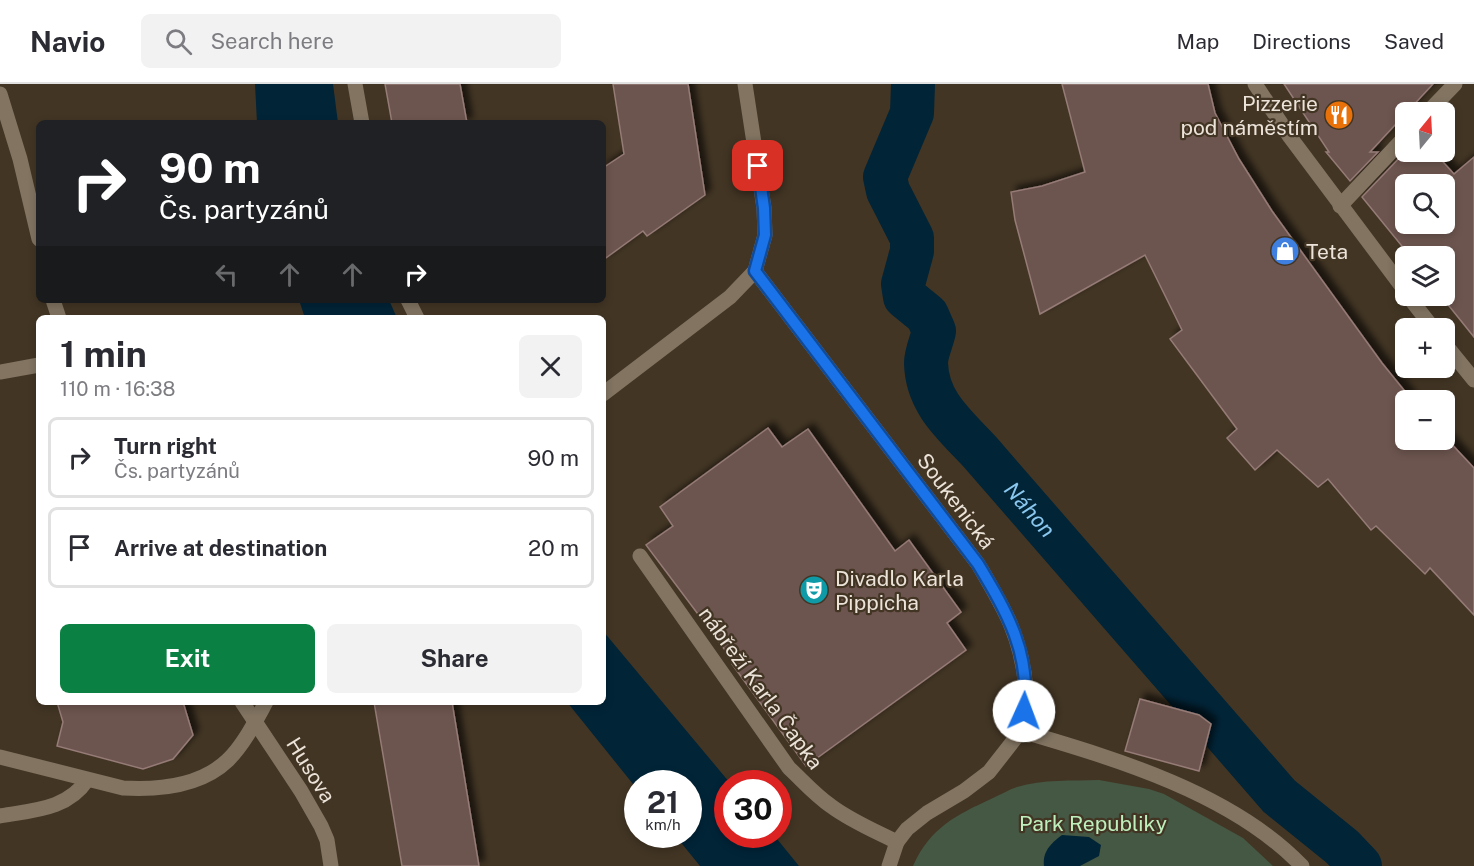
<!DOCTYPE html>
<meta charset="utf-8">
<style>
body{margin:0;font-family:"Public Sans",sans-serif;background:#f2f2f3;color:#2b2b33;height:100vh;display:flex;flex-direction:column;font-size:22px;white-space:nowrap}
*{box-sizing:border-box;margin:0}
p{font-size:20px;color:#7c7c81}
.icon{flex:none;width:33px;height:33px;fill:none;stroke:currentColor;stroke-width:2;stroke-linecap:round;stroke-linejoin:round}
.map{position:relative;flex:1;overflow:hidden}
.panel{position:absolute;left:36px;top:231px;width:570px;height:390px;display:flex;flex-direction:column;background:#fff;border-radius:9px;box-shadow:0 3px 9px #0003}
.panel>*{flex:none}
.hud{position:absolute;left:36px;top:36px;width:570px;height:183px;border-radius:9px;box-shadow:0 3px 9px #0003;background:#202124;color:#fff;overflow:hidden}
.needle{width:39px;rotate:18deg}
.buttons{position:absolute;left:1395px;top:18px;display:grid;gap:12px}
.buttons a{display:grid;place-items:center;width:60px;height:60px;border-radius:9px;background:#fff;box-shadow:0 3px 9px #0003;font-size:30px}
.speed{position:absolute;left:624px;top:686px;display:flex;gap:12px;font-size:30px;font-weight:700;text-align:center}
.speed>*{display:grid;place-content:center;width:78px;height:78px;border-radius:50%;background:#fff;box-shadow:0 3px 9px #0003;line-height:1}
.speed small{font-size:15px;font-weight:400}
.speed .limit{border:9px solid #d22;background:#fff;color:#111}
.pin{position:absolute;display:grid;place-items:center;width:51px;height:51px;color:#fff;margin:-26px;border-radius:12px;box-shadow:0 3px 9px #0006}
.me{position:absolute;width:66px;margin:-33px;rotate:2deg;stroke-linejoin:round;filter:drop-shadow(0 0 4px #0008)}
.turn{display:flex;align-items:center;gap:21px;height:126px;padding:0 24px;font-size:27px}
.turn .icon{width:78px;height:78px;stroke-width:2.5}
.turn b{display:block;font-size:42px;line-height:51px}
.lanes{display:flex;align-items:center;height:57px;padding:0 24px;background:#0003;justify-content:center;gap:30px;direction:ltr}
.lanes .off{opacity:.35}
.round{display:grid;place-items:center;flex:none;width:63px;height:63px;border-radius:9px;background:#f2f2f3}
.headline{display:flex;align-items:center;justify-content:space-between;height:102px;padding:0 24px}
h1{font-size:36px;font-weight:700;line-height:45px}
.button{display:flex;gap:12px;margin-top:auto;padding:12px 24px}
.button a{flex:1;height:69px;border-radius:9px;background:#0b8043;color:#fff;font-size:24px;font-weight:700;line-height:69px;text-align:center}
.button a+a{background:#f2f2f3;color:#2b2b33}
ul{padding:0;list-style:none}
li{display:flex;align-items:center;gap:18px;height:81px;margin:0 12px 9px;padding:0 12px;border:3px solid #e1e1e2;border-radius:9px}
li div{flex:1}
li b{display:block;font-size:22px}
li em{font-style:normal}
header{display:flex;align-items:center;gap:36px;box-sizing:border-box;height:84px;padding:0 30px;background:#fff;border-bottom:2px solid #e1e1e2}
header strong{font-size:28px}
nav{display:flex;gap:33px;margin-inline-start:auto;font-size:21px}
.search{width:420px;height:54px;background:#f2f2f3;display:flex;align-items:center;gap:15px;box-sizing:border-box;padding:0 21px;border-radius:9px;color:#7c7c81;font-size:22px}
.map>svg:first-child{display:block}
.green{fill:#455844}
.water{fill:#012437}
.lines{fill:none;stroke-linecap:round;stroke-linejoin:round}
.canal{stroke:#012437;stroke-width:44}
.building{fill:#6d5450;stroke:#957b76;stroke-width:1.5;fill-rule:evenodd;filter:url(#shadow)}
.service{stroke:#827461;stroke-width:15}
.pedestrian{stroke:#827461;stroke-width:15}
.minor{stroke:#827461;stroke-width:15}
.route-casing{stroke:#114b97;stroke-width:15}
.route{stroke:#1a73e8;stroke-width:10}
.labels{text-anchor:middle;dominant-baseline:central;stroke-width:4.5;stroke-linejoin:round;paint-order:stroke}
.poi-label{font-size:21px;fill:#ece3d9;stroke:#423524;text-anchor:start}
.street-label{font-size:21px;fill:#ece3d9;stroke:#423524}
.park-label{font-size:21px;fill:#beefbd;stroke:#423524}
.water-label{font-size:22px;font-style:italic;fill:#8ac7ee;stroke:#423524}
</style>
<header>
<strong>Navio</strong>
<div class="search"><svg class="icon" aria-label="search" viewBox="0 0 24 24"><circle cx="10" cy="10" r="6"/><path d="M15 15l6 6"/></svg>Search here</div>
<nav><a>Map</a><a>Directions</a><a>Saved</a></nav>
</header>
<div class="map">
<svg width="1474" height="782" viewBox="0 0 1474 782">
<defs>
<filter id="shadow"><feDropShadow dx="5.5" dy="-5.5" stdDeviation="3" flood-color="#0009"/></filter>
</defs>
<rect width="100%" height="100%" fill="#423524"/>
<path class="green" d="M1099 696 1149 705 1164 710 1243 754 1273 782H913C930 744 956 731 991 715 1000 711 1008 706 1017 703 1043 695 1072 697 1099 696Z"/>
<g class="water">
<path d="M255 0H333L338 39H257Z"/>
<path d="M299 216H389L397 234H305Z"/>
<path d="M603 547 730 699H728V750H773L799 782H700L674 750H688V699H638L637 705 567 618H603Z"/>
<path d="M1062 751 1089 753 1101 761 1099 772 1080 782H1044C1042 768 1051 759 1062 751Z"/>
</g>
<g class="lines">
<path class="canal" id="s1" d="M913 0 912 29 885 93 888 107 912 154V167L903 200 905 213 927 231 934 247C932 257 926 269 926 279 927 319 955 341 980 368L1279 712 1342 763 1360 782"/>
</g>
<g class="building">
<path d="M385 0H460L467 39H392Z"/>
<path d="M613 0H688L705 111 647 152 643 147 603 176V84L624 70Z"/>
<path d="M1062 0H1208L1215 29 1239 75 1272 127 1382 279 1412 316H1406V356H1444V352L1474 384V531L1430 484 1425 490 1376 442 1371 446 1328 395 1318 403 1277 366 1255 386 1227 354 1237 345 1170 255 1182 246 1145 171 1040 230 1015 136 1011 108 1042 102 1085 88Z"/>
<path d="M1284 0H1433L1370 68H1378L1350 97 1326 68H1329Z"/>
<path d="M1405 68H1434L1454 90 1474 73V253L1441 212H1444V172H1410L1362 113ZM1406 100H1444V140H1406Z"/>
<path d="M768 344 782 363 808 345 895 467 909 456 961 528 947 539 966 566 806 682 732 580 734 578 646 461 673 442 660 423Z"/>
<path d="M1140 615 1199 631 1211 640 1199 687 1125 667Z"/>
<path d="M57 618H183L193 651 173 675 143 685 57 662 63 638Z"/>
<path d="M374 618H452L479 782H402Z"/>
</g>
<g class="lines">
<g class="service">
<path d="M0 288 39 281"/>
<path d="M0 732C32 726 67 726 87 696"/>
</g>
<g class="pedestrian">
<path d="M1255 0 1290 53 1406 208"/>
<path d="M1428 28 1455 0"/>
<path d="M1340 122 1406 52"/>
<path d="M1408 212 1433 244"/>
<path d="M1444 259 1474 296"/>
</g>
<g class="minor">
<path d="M355 0 362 39"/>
<path d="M0 10 20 75 39 155"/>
<path d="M755 187 978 480C1004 524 1022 553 1026 606 1027 619 1023 634 1021 647"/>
<path d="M53 216 59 234"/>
<path d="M408 216 417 234"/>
<path d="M603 310 730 213 755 187 765 151 764 124 745 0"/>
<path d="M640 472 789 684C803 697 815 711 831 722 851 737 875 747 897 758L889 782"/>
<path d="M242 618 301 707 321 742 327 756 331 782"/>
<path d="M1021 647C1116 675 1232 709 1302 782"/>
<path d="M0 673 123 704C158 706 201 702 228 676 244 660 255 638 266 618"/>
<path d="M897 758 907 745 927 729 964 707 989 688 1021 647"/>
</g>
</g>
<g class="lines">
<g class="route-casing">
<path id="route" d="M758 82 764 124 765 151 755 187 978 480C1007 528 1031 569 1024 627"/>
</g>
<use href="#route" class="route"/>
</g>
<defs>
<g id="restaurant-disc" transform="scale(1.5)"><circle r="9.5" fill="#e8710a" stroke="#423524"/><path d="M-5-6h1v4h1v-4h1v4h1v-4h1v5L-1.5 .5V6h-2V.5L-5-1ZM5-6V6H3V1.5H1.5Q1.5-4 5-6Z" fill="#fff"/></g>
<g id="shop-disc" transform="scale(1.5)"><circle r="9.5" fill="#3f7fe0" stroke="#423524"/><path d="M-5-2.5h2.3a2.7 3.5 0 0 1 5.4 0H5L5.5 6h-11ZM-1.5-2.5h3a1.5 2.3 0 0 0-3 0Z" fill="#fff"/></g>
<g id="theatre-disc" transform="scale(1.5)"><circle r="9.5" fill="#0f9aa8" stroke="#423524"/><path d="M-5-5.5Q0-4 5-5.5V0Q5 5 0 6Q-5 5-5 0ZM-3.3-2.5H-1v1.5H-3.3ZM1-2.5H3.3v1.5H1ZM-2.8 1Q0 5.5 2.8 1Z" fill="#fff"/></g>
</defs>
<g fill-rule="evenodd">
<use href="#restaurant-disc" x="1339" y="31"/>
<use href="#shop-disc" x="1285" y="167"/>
<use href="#theatre-disc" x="814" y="506"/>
</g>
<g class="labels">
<g class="poi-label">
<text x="1318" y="19" text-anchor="end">Pizzerie<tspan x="1318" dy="24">pod náměstím</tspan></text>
<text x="1306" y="167">Teta</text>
<text x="835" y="494">Divadlo Karla<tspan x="835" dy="24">Pippicha</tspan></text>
</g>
<g class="street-label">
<text transform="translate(956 417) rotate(53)">Soukenická</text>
<text transform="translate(761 604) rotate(54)">nábřeží Karla Čapka</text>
<text transform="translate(311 686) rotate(58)">Husova</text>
</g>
<g class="park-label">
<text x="1093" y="739">Park Republiky</text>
</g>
<g class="water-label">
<text stroke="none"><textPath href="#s1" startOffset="488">Náhon</textPath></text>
</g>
</g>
</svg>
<div class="buttons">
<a><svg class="needle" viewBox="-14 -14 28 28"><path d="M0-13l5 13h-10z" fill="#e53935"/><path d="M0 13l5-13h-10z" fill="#7c7c81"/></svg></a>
<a><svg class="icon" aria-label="search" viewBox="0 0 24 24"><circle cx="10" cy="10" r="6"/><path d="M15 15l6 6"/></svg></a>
<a><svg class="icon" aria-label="layers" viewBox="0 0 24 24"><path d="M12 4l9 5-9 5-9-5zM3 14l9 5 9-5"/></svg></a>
<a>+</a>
<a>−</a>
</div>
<div class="speed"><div>21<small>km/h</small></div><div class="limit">30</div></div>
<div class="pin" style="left:758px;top:82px;background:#d93025"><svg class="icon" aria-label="arrive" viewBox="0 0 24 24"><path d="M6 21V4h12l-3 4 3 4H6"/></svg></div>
<svg class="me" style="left:1024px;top:627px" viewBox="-20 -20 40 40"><circle r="19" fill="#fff"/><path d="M0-13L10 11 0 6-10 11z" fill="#1a73e8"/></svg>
<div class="hud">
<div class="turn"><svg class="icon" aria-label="right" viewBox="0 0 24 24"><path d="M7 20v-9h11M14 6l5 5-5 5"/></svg><div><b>90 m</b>Čs. partyzánů</div></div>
<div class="lanes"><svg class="icon off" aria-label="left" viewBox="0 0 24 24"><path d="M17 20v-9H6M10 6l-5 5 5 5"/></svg><svg class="icon off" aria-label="ahead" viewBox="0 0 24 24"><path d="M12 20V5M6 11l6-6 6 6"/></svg><svg class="icon off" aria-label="ahead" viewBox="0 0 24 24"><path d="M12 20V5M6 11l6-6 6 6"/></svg><svg class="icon" aria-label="right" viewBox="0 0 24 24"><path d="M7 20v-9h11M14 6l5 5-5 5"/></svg></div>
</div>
<section class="panel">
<div class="headline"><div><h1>1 min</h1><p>110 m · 16:38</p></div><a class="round"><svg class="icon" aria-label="close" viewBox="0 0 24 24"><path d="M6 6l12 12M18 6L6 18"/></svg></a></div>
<ul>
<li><svg class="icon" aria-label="right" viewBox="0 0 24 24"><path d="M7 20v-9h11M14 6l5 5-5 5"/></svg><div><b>Turn right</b><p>Čs. partyzánů</p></div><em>90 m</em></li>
<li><svg class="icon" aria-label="arrive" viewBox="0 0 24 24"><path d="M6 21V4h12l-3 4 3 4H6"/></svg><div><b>Arrive at destination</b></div><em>20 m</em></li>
</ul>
<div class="button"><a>Exit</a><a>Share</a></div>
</section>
</div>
